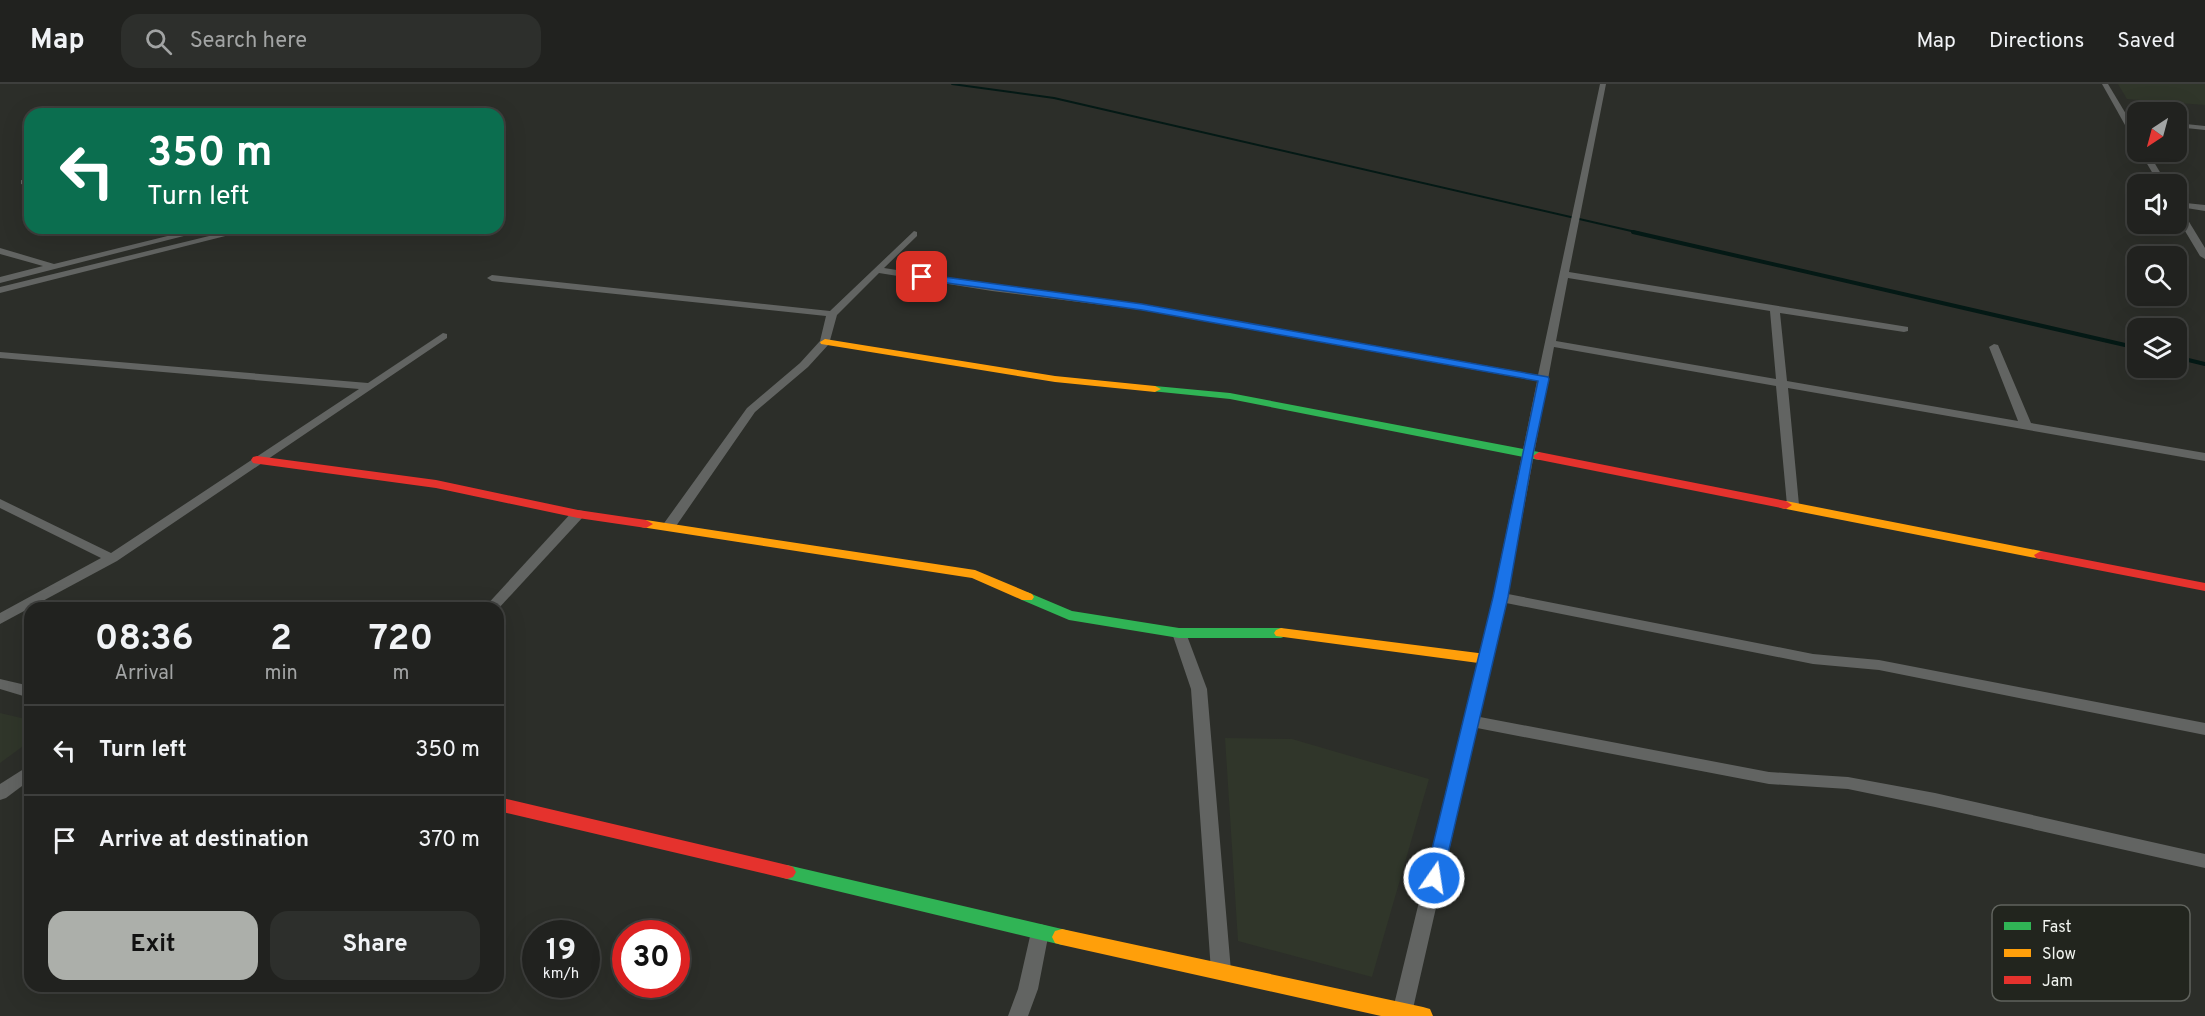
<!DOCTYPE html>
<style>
body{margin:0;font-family:Overpass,sans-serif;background:#2d2f2c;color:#f1f3f6;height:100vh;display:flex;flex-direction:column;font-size:22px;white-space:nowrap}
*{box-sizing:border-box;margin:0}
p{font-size:20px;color:#a2a4a4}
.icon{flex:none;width:33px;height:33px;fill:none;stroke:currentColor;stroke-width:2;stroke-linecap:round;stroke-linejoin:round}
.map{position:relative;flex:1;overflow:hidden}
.sheet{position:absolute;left:24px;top:518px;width:480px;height:390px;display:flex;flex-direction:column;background:#21221f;border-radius:18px;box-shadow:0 6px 24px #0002,0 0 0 2px #3e3f3d}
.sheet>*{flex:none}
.hud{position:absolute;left:24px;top:24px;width:480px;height:126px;border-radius:18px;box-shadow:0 6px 24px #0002,0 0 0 2px #3e3f3d;background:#0b6e4f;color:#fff;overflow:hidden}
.needle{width:39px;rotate:216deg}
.buttons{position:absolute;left:2127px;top:18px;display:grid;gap:12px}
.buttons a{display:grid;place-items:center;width:60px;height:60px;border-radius:12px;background:#21221f;box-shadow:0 6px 24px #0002,0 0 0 2px #3e3f3d;font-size:30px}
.speed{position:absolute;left:522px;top:836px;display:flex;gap:12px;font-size:30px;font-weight:700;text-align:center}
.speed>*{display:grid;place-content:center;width:78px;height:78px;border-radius:50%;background:#21221f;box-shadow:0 6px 24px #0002,0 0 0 2px #3e3f3d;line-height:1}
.speed small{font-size:15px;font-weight:400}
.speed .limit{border:9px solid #d22;background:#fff;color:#111}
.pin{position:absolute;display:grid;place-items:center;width:51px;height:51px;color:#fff;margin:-26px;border-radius:12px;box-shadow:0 3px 9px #0006}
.me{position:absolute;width:66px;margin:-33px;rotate:13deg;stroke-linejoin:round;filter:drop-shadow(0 0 4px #0008)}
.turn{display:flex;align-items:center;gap:21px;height:126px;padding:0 24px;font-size:27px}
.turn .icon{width:78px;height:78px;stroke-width:2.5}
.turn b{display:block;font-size:42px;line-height:51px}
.eta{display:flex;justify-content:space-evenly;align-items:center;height:102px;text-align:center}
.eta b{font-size:36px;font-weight:700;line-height:42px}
.action{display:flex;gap:12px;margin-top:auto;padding:12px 24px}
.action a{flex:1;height:69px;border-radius:18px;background:#acafaa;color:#111;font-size:24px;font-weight:700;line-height:69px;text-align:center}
.action a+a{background:#2d2f2c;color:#f1f3f6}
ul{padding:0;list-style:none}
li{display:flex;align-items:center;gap:18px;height:90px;padding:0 24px;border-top:2px solid #3e3f3d}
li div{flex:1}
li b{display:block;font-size:22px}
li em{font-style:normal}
header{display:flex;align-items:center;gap:36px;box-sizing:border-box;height:84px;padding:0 30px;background:#21221f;border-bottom:2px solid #3e3f3d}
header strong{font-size:28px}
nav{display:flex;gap:33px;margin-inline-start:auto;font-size:21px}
.search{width:420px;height:54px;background:#2d2f2c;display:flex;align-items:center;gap:15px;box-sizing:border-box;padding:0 21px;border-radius:18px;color:#a2a4a4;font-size:22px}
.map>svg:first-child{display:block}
.built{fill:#30362a}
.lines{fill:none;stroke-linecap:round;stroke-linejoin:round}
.stream-far1{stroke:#041915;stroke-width:2}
.stream{stroke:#041915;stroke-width:4}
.street{fill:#626462;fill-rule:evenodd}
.fast{fill:#30b455;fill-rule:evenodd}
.slow{fill:#ff9f0a;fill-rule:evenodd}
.jam{fill:#e5322d;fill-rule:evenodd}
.route{fill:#1a73e8;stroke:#114b97;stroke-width:1.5}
.key{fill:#22251e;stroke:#60635d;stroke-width:1.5}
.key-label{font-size:16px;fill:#f1f4ef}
</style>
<header>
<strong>Map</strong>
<div class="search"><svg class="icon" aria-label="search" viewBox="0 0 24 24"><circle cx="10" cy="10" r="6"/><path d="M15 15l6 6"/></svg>Search here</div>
<nav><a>Map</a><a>Directions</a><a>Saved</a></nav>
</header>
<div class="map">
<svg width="2205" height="932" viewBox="0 0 2205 932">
<rect width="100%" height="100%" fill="#2c2e29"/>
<g class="built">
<path d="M2118 0H2205V21L2127 15Z"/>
<path d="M0 629 30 636V657L0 679Z"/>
<path d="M1225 654 1292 655 1429 695 1372 893 1238 857Z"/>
</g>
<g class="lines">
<path class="stream-far1" d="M952 0 1054 14 1640 149"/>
<g class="stream">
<path d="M1633 148 2138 264"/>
<path d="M2176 273 2205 280"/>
</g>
<g class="street">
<path d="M1600 0H1606L1569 188 1908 243V247L1904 248 1780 229 1787 297 2018 337 1989 263 1994 260 1998 261 2031 339 2205 369V377L1788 304 1799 421 1793 425 1787 421 1776 302 1554 263 1508 510 1813 570 1879 576 2205 639V651L1879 586 1813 580 1506 519 1480 633 1769 688 1848 693 1935 709 2205 770V784L1935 723 1848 705 1769 700 1477 644 1412 929 1411 932H1393L1392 929 1493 513 1537 297 1142 226 992 207 879 189 837 231 829 260 808 283 755 328 674 445 669 446 662 442 747 324 800 279 820 257 826 232 492 197 487 194 492 191 830 227 914 147 917 148V152L884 184 992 201 1142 220 1538 291ZM1568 194 1770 227 1776 295 1556 257Z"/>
<path d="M2102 0H2108L2138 50V59L2134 57Z"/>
<path d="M2176 39 2205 42V46L2176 43Z"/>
<path d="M2140 68H2148L2167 100H2159Z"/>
<path d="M21 96 30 97V102L21 100Z"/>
<path d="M2176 118 2205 121V127L2180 123 2205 164V175L2200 172 2176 132Z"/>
<path d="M200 144H215L0 199V193L43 182 0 170V164L54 180Z"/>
<path d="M242 144H257L0 209V203Z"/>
<path d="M443 249 447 250V254L117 477 0 540V529L101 474 0 424V415L111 469 359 305 0 274V268L368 299Z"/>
<path d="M578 426 583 427 584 430 583 433 498 525 484 524 573 427Z"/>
<path d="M1179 544 1184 546 1186 549 1207 605 1231 887 1228 893 1221 896 1214 893 1211 887 1191 605 1172 549 1174 546Z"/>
<path d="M0 595 30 602V614L0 605Z"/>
<path d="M30 681V696L6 714 0 716V700Z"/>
<path d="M1040 840 1047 842 1049 848 1038 905 1028 932H1008L1018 905 1031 848 1033 842Z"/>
</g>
<g class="fast">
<path d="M1155 302 1230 309 1539 368 1545 372 1539 376 1230 315 1151 307V303Z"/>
<path d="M1027 508 1072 527 1179 544H1281L1286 546 1288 549 1286 552 1281 554H1179L1069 536 1022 516 1020 513Z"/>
<path d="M787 781 1062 845 1069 847 1072 853 1069 859 1062 861 787 795 781 793 778 788 781 783Z"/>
</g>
<g class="slow">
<path d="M825 255 1055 292 1155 302 1161 305 1155 308 1055 298 821 260 820 258Z"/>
<path d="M1786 417 2041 467 2048 471 2041 475 1781 424 1780 421Z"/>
<path d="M646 436 975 486 1032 510 1034 513 1032 516H1022L972 494 641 443 639 440Z"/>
<path d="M1281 544 1486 570 1491 571 1494 575 1491 579 1486 580 1276 552 1274 549 1276 546Z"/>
<path d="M1062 845 1423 923 1430 925 1433 932H1381L1062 861 1055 859 1052 853 1055 847Z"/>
</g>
<g class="jam">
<path d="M1539 368 1786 417 1792 421 1786 425 1535 375 1533 372Z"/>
<path d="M257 372 436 396 578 426 646 436 653 440 646 444 578 434 436 404 253 379 251 376 253 373Z"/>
<path d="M2041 467 2205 499V507L2036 474 2034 471Z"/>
<path d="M498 713 787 781 793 783 796 788 793 793 787 795 498 727Z"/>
</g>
</g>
<path class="route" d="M922 190 1142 220 1548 293 1549 295 1533 370 1508 513 1441 800 1434 802 1427 800 1425 794 1493 513 1538 297 1142 226 918 195 917 193Z"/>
<rect x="1992" y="821" width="198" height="96" rx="9" class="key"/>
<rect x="2004" y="838" width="27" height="8" fill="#30b455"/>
<rect x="2004" y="865" width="27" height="8" fill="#ff9f0a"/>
<rect x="2004" y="892" width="27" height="8" fill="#e5322d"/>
<g class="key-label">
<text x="2042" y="848">Fast</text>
<text x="2042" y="875">Slow</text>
<text x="2042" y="902">Jam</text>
</g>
</svg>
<div class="buttons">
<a><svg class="needle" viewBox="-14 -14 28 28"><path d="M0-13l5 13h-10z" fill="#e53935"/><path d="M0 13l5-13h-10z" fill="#a2a4a4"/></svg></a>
<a><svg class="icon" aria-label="sound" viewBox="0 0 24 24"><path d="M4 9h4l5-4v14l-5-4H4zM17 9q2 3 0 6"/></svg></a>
<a><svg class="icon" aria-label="search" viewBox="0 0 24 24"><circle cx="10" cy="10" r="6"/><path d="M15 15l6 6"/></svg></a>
<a><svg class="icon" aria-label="layers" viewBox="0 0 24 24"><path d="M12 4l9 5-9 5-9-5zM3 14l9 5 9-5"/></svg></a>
</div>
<div class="speed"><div>19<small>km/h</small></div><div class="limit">30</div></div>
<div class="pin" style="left:922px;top:193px;background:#d93025"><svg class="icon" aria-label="arrive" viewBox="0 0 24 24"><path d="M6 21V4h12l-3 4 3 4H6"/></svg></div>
<svg class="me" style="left:1434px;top:794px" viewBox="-20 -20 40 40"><circle r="17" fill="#1a73e8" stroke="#fff" stroke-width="3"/><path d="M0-11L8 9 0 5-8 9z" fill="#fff"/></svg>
<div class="hud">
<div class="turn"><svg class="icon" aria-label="left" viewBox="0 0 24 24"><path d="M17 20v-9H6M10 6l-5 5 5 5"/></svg><div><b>350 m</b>Turn left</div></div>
</div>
<section class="sheet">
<div class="eta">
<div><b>08:36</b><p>Arrival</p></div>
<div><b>2</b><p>min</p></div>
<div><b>720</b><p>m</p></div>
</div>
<ul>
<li><svg class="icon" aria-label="left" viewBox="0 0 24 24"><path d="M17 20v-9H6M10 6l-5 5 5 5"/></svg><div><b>Turn left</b></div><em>350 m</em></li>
<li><svg class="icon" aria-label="arrive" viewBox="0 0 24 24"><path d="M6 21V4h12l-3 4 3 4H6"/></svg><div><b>Arrive at destination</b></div><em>370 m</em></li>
</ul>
<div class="action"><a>Exit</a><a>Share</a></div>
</section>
</div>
